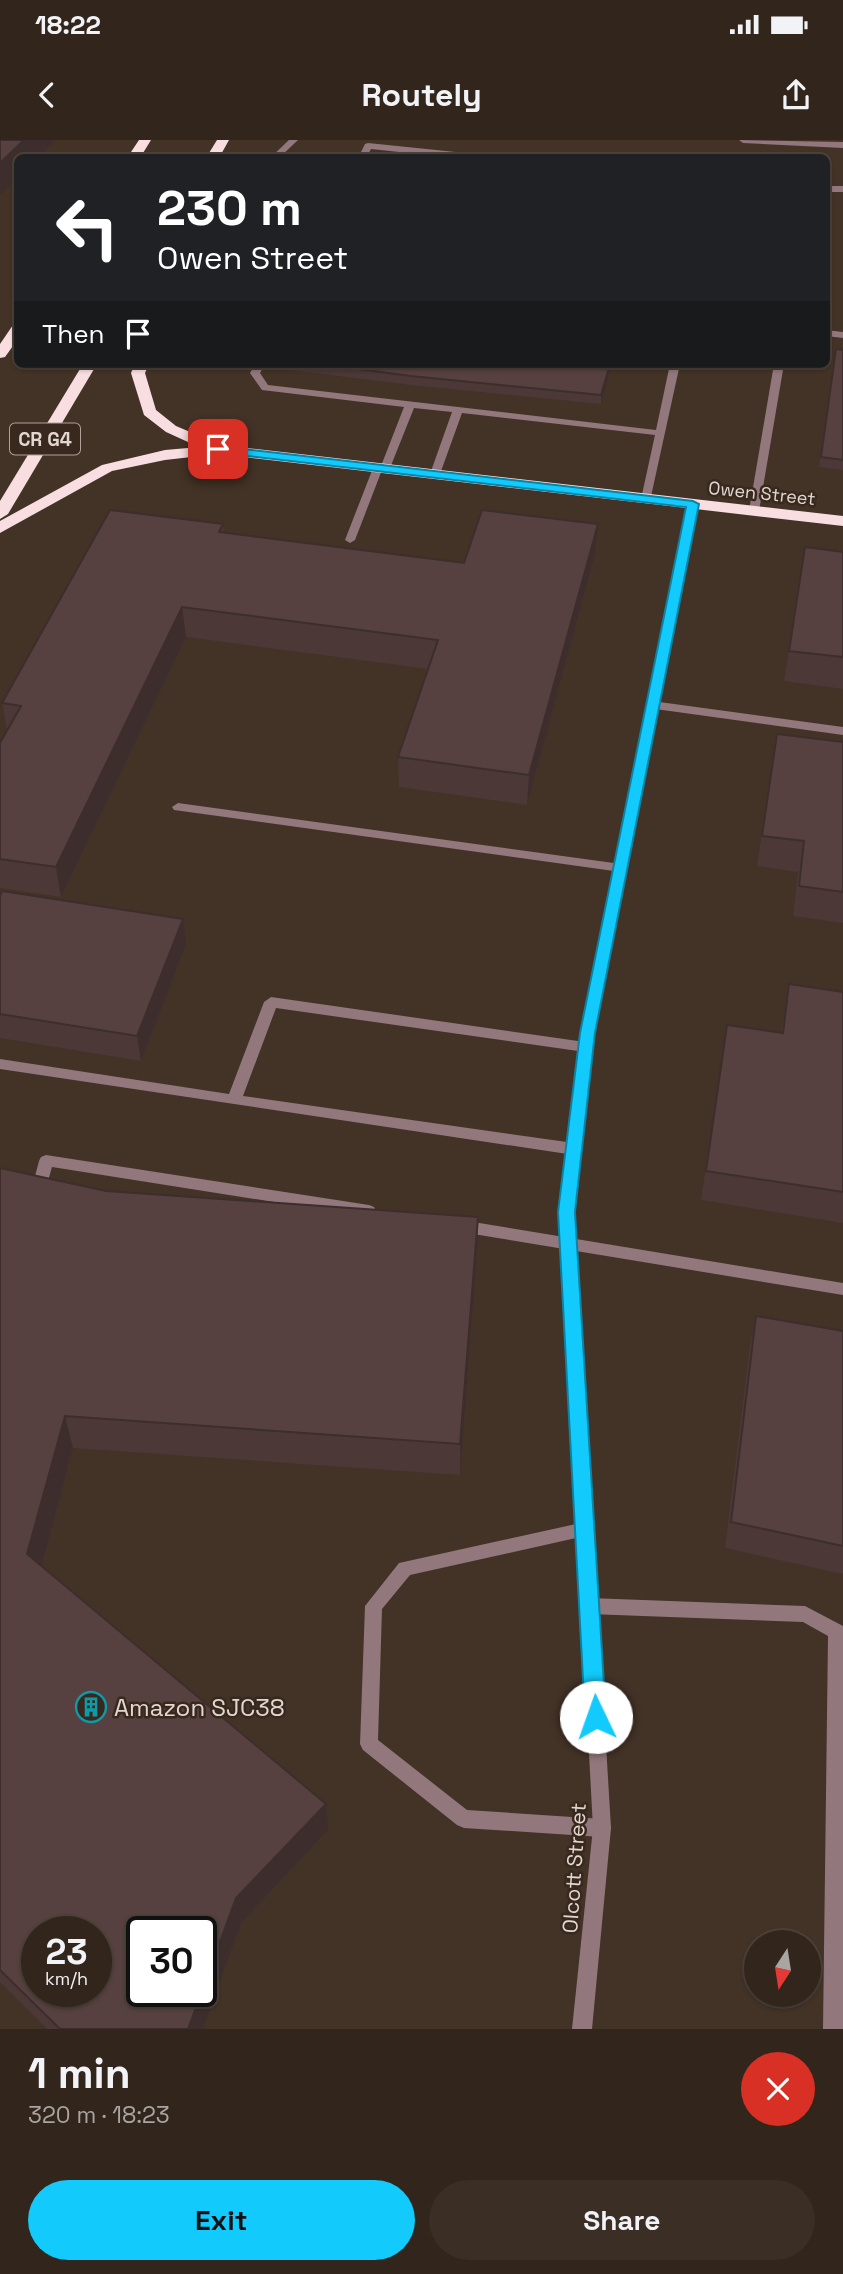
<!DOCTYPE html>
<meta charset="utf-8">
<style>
body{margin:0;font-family:"Space Grotesk",sans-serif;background:#3a2e25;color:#f1f3f6;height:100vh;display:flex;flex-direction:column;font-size:26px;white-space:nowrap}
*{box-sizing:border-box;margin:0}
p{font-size:23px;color:#a8a5a3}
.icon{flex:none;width:38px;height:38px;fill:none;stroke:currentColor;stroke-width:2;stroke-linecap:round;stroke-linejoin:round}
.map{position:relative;height:1889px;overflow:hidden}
.drawer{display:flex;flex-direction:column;background:#32261c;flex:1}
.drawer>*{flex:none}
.banner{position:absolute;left:14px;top:14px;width:816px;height:214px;border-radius:10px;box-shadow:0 2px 5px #0004,0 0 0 2px #4d433b;background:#202124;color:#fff;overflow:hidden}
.needle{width:46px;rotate:192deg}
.fabs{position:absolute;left:744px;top:1790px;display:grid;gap:14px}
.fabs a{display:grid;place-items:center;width:77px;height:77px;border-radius:50%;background:#32261c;box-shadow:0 2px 5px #0004,0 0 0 2px #4d433b;font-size:35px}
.speed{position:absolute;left:21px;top:1776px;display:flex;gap:14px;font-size:35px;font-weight:700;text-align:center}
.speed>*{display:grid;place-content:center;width:91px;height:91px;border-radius:50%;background:#32261c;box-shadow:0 2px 5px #0004,0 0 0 2px #4d433b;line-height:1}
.speed small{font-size:18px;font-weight:400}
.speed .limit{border:4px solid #111;border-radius:10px;background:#fff;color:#111}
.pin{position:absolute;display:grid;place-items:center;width:60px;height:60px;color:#fff;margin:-30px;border-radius:14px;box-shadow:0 4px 10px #0006}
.me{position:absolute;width:77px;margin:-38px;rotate:357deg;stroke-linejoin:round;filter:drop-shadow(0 0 5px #0008)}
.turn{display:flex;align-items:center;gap:24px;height:147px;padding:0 28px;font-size:32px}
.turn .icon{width:91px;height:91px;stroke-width:2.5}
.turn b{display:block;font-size:49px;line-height:60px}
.then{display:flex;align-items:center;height:66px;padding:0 28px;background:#0003;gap:14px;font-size:26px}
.round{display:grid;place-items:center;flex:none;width:74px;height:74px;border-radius:37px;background:#3a2e25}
.headline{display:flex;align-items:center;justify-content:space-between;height:119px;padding:0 28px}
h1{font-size:42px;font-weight:800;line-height:52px}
.button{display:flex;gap:14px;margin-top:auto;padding:14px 28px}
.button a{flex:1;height:80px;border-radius:42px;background:#12cafb;color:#111;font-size:28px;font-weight:800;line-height:80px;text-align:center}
.button a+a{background:#3a2e25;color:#f1f3f6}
.status{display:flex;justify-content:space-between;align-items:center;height:49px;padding:0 35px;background:#32261c;direction:ltr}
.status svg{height:19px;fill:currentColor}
header{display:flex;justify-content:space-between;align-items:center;height:91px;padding:0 28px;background:#32261c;font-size:32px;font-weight:800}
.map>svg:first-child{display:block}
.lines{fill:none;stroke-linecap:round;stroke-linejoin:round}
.lane{fill:#92777c;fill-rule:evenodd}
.street{fill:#92777c;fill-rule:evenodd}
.highway{fill:#f8dde1;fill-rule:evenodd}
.wall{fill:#4b3837}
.shaded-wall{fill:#3d2e2d}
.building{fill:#574140;stroke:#3d2e2d;stroke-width:2;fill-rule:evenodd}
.route{fill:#12cafb;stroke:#0c83a3;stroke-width:2}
.labels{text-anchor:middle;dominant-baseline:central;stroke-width:5;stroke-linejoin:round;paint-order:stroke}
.far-street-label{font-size:18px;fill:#e2d7d0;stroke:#38281d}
.shield{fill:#38281d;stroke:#afa29a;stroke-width:2}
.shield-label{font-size:19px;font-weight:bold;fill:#e2d7d0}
.street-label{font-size:21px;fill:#e2d7d0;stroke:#38281d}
.near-poi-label{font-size:24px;fill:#e2d7d0;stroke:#38281d;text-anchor:start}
</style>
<div class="status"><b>18:22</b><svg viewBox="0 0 49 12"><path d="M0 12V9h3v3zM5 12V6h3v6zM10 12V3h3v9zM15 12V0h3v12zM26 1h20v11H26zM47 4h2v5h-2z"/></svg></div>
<header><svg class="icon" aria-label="back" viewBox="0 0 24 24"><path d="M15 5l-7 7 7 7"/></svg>Routely<svg class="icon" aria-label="share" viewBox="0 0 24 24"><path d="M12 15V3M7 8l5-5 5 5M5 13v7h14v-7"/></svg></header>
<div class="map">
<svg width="843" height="1889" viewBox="0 0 843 1889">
<rect width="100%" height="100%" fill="#433226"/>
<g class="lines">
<g class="lane">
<path d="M289 0H298L279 18H270Z"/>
<path d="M739 0 843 2V8L743 3Z"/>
<path d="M368 3 485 15 489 18H455L371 9 366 18H358L365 4Z"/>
<rect x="826" y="46" width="17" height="6"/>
<path d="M826 190 843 192V198L826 196Z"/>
<path d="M255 224H265L260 233 268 245 656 290 670 224H680L650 361H642L641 359 655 295 462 273 440 334 435 337 430 334 452 272 414 268 390 328 382 330 355 400 350 403 345 400 373 328 381 326 404 267 262 250 250 233Z"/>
<path d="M774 224H784L759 371 754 374 749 371Z"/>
<path d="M652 561 843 587V595L648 568V562Z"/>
<path d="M178 663 621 724 627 728 621 732 174 670 172 667Z"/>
<path d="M271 857 585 902 592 907 585 912 276 868 243 956 574 1003 579 1005 581 1009 579 1013 574 1015 0 929V919L229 954 264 862Z"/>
<path d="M46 1015 369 1065 374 1067 376 1071 374 1075 369 1077 52 1027 44 1055 42 1059H32L30 1055 39 1021 41 1017Z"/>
<path d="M461 1080 843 1143V1155L461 1092 456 1090 454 1086 456 1082Z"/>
<path d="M585 1382 591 1384 593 1389 591 1394 585 1396 410 1435 382 1469 378 1600 467 1670 602 1679 609 1682 611 1688 609 1694 602 1697 464 1688 457 1685 363 1610 360 1604 365 1466 399 1423Z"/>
<path d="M589 1458 805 1466 843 1486V1889H823L828 1496 803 1482 589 1474 583 1472 580 1466 583 1460Z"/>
</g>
<path class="street" d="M693 361 698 364 594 893 574 1072 611 1688 592 1889H572L593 1688 560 1072 580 893 688 364Z"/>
<g class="highway">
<path d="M139 0H151L140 18H127Z"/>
<path d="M217 0H229L219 18H206Z"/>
<path d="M18 184V199L5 217 0 218V204L13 185Z"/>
<path d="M83 224H97L8 374 0 379V361Z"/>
<path d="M135 224H149L145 233 156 270 176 286 221 305 843 376V386L218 314 165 320 112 331 0 393V381L102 325 165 310 199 307 166 292 144 275 131 233Z"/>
</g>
</g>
<g class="wall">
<path d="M836 209 843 210V330L819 327Z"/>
<path d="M275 224H612L601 264 411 245 275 228Z"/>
<path d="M223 384 224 393 464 423 598 384 595 414 527 665 399 647 398 617 428 529 186 497 61 757 0 748V603L7 590 2 563Z"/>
<path d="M805 407 843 412V549L784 541Z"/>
<path d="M777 594 843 602V783L793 776 798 732 757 726Z"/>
<path d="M0 756 186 805 141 921 0 898Z"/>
<path d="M789 844 843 852V1083L701 1060 727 885 781 893Z"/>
<path d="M0 1028 106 1051 477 1111 460 1335 73 1308 42 1426 328 1690 241 1783 203 1889H47L0 1842Z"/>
<path d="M756 1176 843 1191V1434L725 1408 750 1205Z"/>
</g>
<g class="shaded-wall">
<path d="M24 0H55L38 18H18V38L0 55V23Z"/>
<path d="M610 224H612L601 264V255Z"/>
<path d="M598 384 595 414 527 665 529 635Z"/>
<path d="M182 467 186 497 61 757 56 727Z"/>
<path d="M183 779 186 805 141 921 137 896Z"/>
<path d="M478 1077 477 1111 460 1335V1304Z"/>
<path d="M65 1276 73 1308 37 1444 27 1414Z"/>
<path d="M326 1664 328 1690 241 1783 203 1889H188L236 1758Z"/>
</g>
<g class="building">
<path d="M0 0H24L0 23Z"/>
<path d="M836 209 843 210V320L821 317Z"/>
<path d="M321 224H610L601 255 411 236Z"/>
<path d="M110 370 223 384 219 392 464 423 482 370 598 384 529 635 398 617 438 500 182 467 56 727 0 719V603L21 566 2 563Z"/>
<path d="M805 407 843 412V517L789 511Z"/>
<path d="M777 594 843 602V752L799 746 804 701 762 696Z"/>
<path d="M2 751 183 779 137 896 0 874V756Z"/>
<path d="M789 844 843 852V1052L706 1031 727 885 783 893Z"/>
<path d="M0 1028 106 1051 478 1077 460 1304 65 1276 27 1414 326 1664 236 1758 188 1889H60L0 1830ZM37 1792H96V1852H37ZM142 1792H201V1852H142Z"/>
<path d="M756 1176 843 1191V1406L731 1382Z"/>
</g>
<path class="route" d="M218 306 693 361 699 364 595 893 575 1072 606 1577 603 1584 596 1586 588 1584 585 1577 558 1072 580 893 686 367 213 312 212 309Z"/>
<defs>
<g id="building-ring" transform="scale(1.575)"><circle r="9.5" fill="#38281d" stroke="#0f9aa8" stroke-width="1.5"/><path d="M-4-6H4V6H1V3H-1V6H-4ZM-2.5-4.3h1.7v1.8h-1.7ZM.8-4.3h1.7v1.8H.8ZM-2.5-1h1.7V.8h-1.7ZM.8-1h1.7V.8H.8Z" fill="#0f9aa8"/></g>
</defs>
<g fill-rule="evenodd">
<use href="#building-ring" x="91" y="1567"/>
</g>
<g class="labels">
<g class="far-street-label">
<text transform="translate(762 353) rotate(6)">Owen Street</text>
</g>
<rect class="shield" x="10" y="283.5" width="70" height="31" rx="5"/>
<g class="shield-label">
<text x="45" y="299">CR G4</text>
</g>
<g class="street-label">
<text transform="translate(574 1728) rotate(-86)">Olcott Street</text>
</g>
<g class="near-poi-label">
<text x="114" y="1567">Amazon SJC38</text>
</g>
</g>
</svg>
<div class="fabs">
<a><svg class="needle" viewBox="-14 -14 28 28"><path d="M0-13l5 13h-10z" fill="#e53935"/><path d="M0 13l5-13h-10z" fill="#a8a5a3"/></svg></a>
</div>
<div class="speed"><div>23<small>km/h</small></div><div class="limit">30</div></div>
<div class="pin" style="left:218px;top:309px;background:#d93025"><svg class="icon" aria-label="arrive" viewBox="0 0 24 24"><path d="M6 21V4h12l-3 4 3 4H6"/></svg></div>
<svg class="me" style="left:596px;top:1577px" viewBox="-20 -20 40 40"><circle r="19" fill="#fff"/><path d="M0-13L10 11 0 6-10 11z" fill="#12cafb"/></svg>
<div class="banner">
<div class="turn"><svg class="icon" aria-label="left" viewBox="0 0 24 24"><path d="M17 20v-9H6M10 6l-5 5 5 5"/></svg><div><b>230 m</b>Owen Street</div></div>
<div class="then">Then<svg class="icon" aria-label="arrive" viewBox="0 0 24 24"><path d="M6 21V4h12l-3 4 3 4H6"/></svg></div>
</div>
</div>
<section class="drawer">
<div class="headline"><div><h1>1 min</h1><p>320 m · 18:23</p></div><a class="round" style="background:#d93025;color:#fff"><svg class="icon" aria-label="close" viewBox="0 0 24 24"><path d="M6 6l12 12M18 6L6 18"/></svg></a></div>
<div class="button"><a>Exit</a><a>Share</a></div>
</section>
